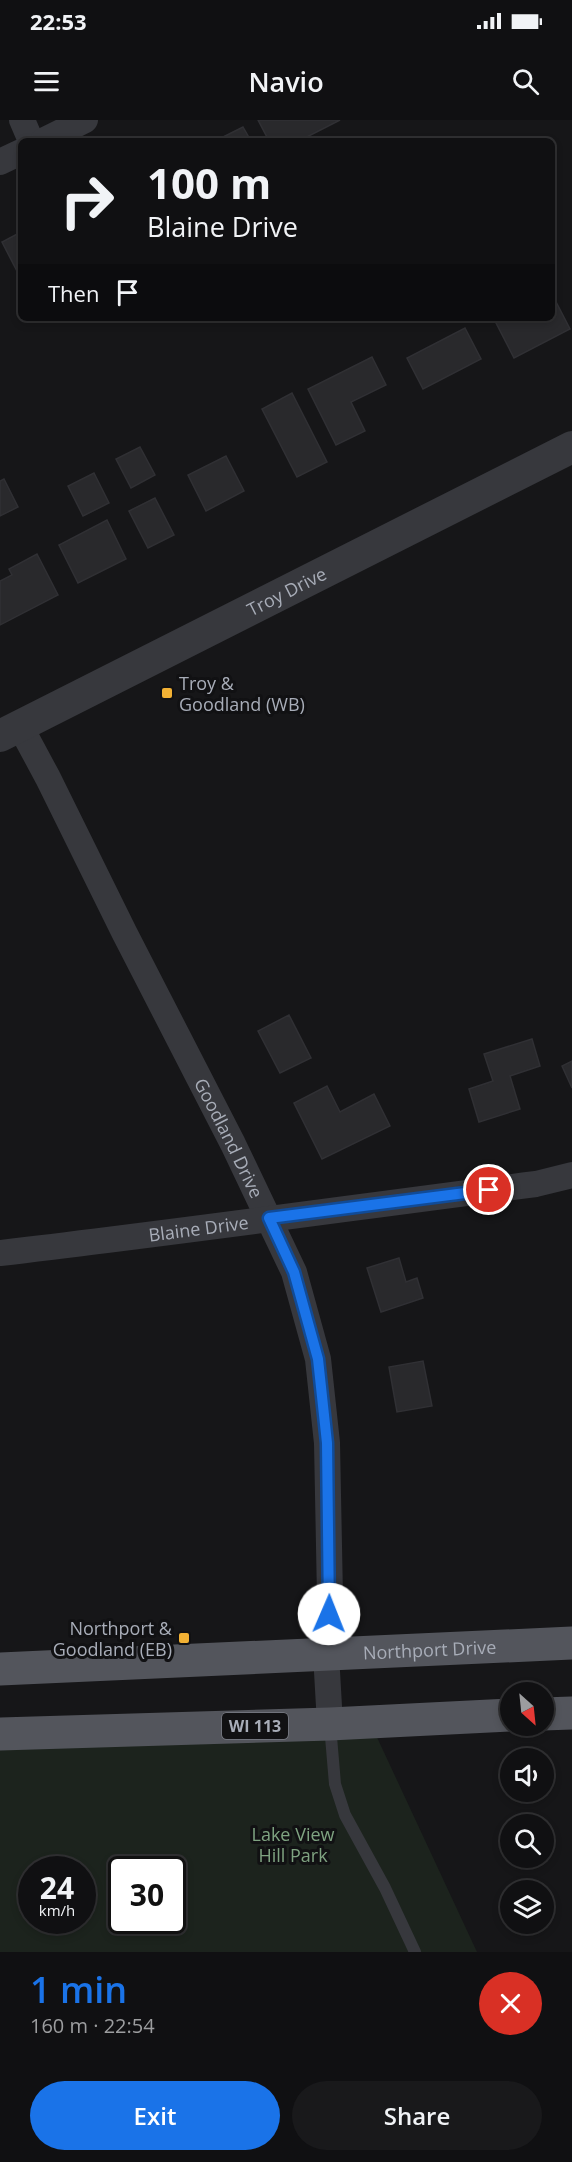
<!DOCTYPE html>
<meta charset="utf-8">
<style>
body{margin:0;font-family:"Open Sans",sans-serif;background:#19191b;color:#f1f3f6;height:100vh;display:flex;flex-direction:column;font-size:22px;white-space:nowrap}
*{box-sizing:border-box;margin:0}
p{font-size:20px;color:#9c9d9f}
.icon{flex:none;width:33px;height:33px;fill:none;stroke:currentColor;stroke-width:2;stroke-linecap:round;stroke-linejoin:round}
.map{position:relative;height:1832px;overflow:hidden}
.panel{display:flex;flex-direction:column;background:#101012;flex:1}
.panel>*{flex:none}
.banner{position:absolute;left:18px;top:18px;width:537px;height:183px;border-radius:9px;box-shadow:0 3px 9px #0003,0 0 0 2px #303032;background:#101012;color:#f1f3f6;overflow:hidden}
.needle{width:39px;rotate:153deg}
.controls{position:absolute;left:500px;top:1562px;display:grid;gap:12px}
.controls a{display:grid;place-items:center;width:54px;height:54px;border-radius:50%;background:#101012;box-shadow:0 3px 9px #0003,0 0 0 2px #303032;font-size:30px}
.speed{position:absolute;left:18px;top:1736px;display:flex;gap:12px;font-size:30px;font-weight:700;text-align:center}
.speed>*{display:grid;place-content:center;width:78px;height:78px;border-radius:50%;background:#101012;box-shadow:0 3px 9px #0003,0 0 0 2px #303032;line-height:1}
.speed small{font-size:15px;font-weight:400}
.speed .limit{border:3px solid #111;border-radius:9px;background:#fff;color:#111}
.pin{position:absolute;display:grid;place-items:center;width:51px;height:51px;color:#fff;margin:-26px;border:3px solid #fff;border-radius:50%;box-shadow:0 2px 6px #0007}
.me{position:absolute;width:66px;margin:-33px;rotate:1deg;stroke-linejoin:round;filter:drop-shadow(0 0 4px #0008)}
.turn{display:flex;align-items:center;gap:21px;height:126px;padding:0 30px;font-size:27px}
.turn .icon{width:78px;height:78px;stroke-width:2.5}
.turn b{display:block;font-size:42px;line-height:51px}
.then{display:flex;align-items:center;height:57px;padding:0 30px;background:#0003;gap:12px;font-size:22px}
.round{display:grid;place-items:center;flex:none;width:63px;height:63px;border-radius:32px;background:#19191b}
.head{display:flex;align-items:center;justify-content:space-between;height:102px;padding:0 30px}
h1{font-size:36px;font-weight:600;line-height:45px;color:#1a73e8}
.action{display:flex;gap:12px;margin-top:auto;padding:12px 30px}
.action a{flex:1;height:69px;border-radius:36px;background:#1a73e8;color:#fff;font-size:24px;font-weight:600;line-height:69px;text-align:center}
.action a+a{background:#19191b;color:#f1f3f6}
.status{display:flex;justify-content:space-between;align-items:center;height:42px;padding:0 30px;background:#101012;direction:ltr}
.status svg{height:16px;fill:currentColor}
header{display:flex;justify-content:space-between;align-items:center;height:78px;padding:0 30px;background:#101012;font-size:27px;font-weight:600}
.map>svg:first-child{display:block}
.green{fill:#1c231d;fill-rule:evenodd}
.building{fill:#29292c;stroke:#303034;stroke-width:1.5}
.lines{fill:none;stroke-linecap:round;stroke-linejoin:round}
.service{stroke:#37383d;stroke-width:12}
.minor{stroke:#37383d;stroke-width:26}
.tertiary{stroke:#37383d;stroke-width:32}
.primary{stroke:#53555c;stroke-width:33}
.route-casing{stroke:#114b97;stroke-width:15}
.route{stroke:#1a73e8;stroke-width:10}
.poi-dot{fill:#f2b134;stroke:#111113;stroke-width:2}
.labels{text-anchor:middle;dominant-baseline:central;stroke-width:6;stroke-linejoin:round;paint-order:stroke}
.shield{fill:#111113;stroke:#7b7e86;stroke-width:1.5}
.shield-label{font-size:16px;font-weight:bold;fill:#a8adb8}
.street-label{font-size:18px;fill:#a8adb8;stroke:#111113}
.poi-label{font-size:18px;fill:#a8adb8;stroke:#111113;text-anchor:start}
.park-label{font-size:18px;fill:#7fa381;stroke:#111113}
</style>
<div class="status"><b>22:53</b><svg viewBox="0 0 49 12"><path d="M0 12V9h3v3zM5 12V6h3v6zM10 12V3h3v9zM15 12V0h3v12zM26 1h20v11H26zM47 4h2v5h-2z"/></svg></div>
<header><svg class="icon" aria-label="menu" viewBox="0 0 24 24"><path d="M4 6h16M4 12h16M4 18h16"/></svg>Navio<svg class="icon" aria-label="search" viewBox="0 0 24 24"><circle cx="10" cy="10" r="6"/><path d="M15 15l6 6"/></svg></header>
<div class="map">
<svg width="572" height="1832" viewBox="0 0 572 1832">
<rect width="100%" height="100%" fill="#161618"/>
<path class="green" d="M375 1613 477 1832H0V1628ZM32 1749H82V1800H32ZM122 1749H172V1800H122Z"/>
<g class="building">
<path d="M258 0H340L299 21H269Z"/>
<path d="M243 7 251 21H215Z"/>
<path d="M21 112V159L2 122Z"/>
<path d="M552 174 570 209 514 238 495 201 500 198H552Z"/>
<path d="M465 208 481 239 423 269 407 238Z"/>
<path d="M372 237 386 265 351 282 365 311 336 325 308 269Z"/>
<path d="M292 273 327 342 297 357 262 289Z"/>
<path d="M140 327 155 355 131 368 116 339Z"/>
<path d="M226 336 244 371 206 391 188 355Z"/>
<path d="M94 353 109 383 83 396 68 366Z"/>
<path d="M4 359 18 387 0 396V361Z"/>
<path d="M155 378 174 415 148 428 129 391Z"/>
<path d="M107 400 126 439 78 463 59 425Z"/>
<path d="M37 434 58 475 0 505V461L12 455 9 449Z"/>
<path d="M289 895 311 938 280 953 258 911Z"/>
<path d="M532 919 540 946 510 956 520 989 479 1002 469 969 493 961 484 934Z"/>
<path d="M572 941V968L562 946Z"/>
<path d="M327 966 340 992 374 974 390 1006 322 1039 294 983Z"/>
<path d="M399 1138 406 1162 417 1158 423 1178 381 1192 367 1148Z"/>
<path d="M423 1241 432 1286 397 1292 389 1247Z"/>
</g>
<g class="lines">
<path class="service" d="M330 1605 335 1664 345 1695 385 1768 415 1832"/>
<g class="minor">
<path d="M22 0 31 21"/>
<path d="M43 21 85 0"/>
<path d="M0 42 21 32"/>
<path id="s1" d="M20 606 48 658 124 812 233 1024 294 1152 318 1239 327 1323 330 1477 326 1534 330 1604"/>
<path id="s2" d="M0 1133C179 1112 357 1087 536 1064L572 1055"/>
</g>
<path class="tertiary" id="s3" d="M0 616 572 327"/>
<g class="primary">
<path id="s4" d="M0 1549 572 1523"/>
<path d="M543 1594 572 1593"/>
<path d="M0 1614 330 1604 510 1595"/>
</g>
</g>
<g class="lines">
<g class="route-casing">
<path id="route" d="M329 1494 327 1323 318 1239 294 1152 269 1098 489 1070"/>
</g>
<use href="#route" class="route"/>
</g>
<g class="poi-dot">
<rect x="161" y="567" width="12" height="12" rx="3"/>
<rect x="178" y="1512" width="12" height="12" rx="3"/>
</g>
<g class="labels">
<rect class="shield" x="222" y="1593" width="66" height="26" rx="4.5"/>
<g class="shield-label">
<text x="255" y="1606">WI 113</text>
</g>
<g class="street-label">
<text stroke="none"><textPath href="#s3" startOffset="321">Troy Drive</textPath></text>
<text stroke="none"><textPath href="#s1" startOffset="462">Goodland Drive</textPath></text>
<text stroke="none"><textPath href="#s2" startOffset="200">Blaine Drive</textPath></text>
<text stroke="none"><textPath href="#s4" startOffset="430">Northport Drive</textPath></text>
</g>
<g class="poi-label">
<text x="179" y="563">Troy &amp;<tspan x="179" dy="21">Goodland (WB)</tspan></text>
<text x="172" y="1508" text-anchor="end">Northport &amp;<tspan x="172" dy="21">Goodland (EB)</tspan></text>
</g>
<g class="park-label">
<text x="293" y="1714">Lake View<tspan x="293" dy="21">Hill Park</tspan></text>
</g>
</g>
</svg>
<div class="controls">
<a><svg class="needle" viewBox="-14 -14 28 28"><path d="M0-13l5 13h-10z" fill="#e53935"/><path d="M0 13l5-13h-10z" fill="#9c9d9f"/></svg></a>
<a><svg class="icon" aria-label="sound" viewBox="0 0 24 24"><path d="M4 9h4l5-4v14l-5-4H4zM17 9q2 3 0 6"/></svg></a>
<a><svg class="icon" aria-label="search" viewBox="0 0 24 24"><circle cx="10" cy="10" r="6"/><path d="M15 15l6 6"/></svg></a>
<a><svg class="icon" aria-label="layers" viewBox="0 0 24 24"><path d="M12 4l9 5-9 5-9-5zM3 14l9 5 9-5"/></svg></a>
</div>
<div class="speed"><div>24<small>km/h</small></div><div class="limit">30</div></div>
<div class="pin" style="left:489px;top:1070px;background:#d93025"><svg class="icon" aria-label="arrive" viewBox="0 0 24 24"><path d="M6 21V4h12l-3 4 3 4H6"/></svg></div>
<svg class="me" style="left:329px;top:1494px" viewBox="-20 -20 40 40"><circle r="19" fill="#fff"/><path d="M0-13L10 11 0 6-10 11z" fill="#1a73e8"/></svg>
<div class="banner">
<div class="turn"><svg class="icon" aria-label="right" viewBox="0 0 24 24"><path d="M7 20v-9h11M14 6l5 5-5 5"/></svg><div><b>100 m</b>Blaine Drive</div></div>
<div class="then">Then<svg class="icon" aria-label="arrive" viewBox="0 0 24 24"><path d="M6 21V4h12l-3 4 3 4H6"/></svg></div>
</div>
</div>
<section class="panel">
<div class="head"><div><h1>1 min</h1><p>160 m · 22:54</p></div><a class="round" style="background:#d93025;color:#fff"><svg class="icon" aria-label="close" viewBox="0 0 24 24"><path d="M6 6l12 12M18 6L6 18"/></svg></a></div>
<div class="action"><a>Exit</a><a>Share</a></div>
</section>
